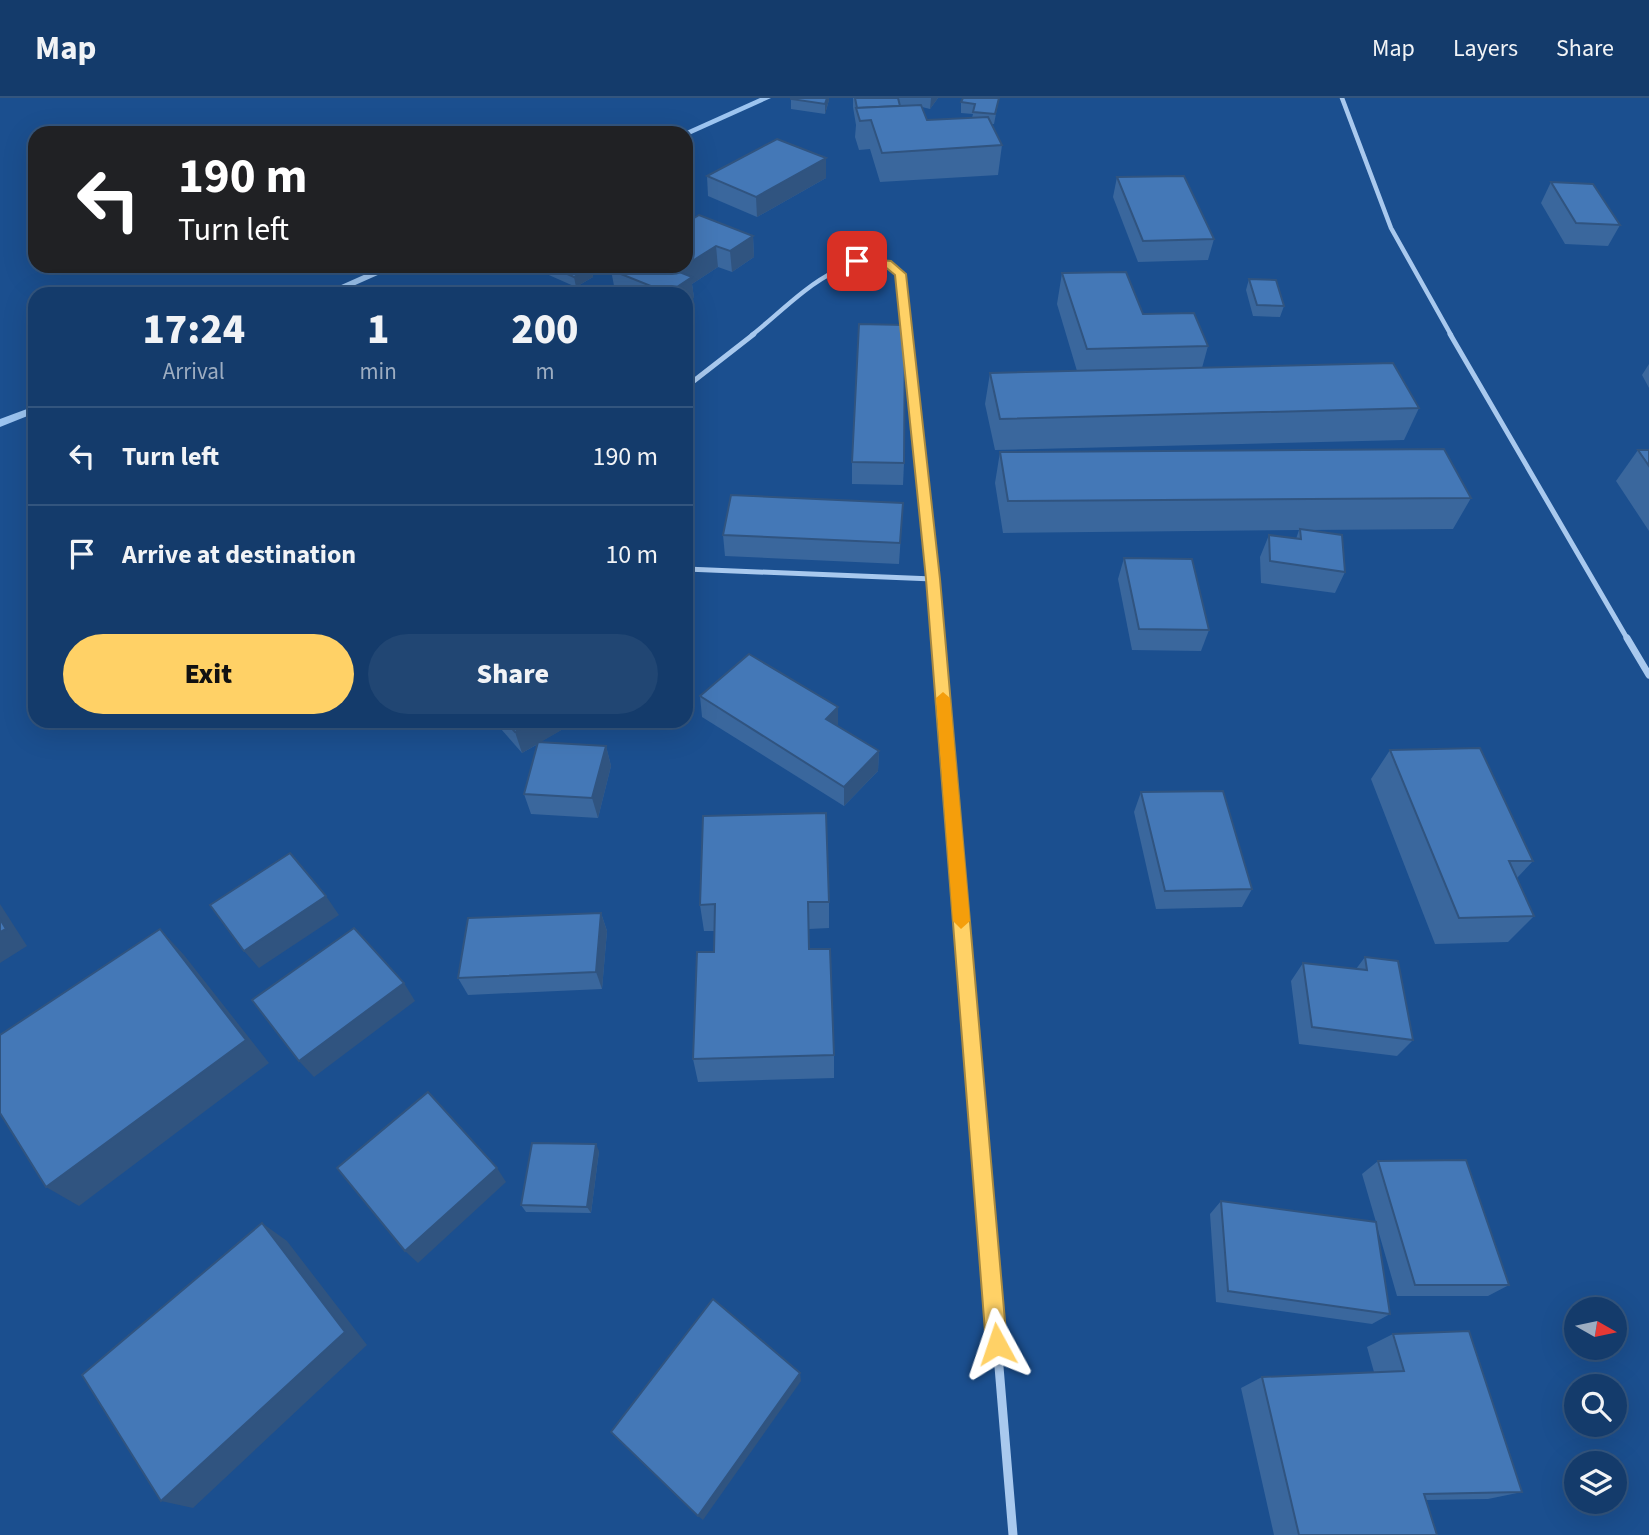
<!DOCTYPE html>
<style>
body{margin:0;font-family:"Source Sans 3",sans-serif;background:#214673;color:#f1f3f6;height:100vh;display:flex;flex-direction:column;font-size:26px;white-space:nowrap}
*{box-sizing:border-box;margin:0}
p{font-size:23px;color:#9dadc1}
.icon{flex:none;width:38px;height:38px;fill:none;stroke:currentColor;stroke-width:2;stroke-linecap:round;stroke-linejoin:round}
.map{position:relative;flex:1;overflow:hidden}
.panel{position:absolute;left:28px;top:189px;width:665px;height:441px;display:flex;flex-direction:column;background:#143b6b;border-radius:21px;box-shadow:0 7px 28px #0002,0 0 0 2px #33557e}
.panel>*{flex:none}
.banner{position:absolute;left:28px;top:28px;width:665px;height:147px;border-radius:21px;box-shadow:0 7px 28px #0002,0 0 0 2px #33557e;background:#202124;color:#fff;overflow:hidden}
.needle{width:46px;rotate:99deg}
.tools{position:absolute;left:1564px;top:1199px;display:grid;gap:14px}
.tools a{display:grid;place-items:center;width:63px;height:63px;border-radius:50%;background:#143b6b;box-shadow:0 7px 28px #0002,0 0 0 2px #33557e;font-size:35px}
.pin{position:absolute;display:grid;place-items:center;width:60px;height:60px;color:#fff;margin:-30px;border-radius:14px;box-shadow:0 4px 10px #0006}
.me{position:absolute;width:77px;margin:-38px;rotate:355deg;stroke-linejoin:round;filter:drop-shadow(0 0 5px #0008)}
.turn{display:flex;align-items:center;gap:24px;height:147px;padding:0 35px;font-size:32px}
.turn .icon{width:91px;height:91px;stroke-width:2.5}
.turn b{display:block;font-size:49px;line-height:60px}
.eta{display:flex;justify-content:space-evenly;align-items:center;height:119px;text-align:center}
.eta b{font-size:42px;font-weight:800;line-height:49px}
.cta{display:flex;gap:14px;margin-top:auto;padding:14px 35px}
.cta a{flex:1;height:80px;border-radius:42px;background:#ffd166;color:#111;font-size:28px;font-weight:800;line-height:80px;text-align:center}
.cta a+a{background:#214673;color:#f1f3f6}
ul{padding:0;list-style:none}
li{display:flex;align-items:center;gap:21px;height:98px;padding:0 35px;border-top:2px solid #33557e}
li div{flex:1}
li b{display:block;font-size:26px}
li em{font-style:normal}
header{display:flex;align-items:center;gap:42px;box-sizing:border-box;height:98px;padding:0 35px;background:#143b6b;border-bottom:2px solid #33557e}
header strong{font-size:33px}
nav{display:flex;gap:38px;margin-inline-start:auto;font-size:24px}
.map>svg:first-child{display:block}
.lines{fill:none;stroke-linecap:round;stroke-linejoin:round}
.stream{fill:#9cc4f0;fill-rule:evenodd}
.street-far3{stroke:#a9c9ee;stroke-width:4.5}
.street-far2{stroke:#a9c9ee;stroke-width:5}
.street-far1{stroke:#a9c9ee;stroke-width:7}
.street{stroke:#a9c9ee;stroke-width:9}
.wall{fill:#3a679d}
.shaded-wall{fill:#305480}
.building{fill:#4478b7;stroke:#305480;stroke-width:2}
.route{fill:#ffd166;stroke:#a68842;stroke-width:2}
.slow{fill:#f59e0b}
</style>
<header>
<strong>Map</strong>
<nav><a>Map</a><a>Layers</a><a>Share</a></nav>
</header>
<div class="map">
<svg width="1649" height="1437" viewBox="0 0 1649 1437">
<rect width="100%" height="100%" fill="#1b4f8f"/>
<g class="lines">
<g class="stream">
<path d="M760 0H771L689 37 682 35Z"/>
<path d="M384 168H398L335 196H321Z"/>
<path d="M35 308V315L0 329V321Z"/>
</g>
<g class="street-far3">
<path d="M1342 0 1391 130 1451 237"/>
<path d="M752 237C792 206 848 139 900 176L907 237"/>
</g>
<g class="street-far2">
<path d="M906 236 938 542"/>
<path d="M1450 236 1628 542"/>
<path d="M686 289 754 236"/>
<path d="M686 471 933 481"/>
</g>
<g class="street-far1">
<path d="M938 540 971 934"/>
<path d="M1627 540 1649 577"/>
</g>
<path class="street" d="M971 932 1013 1437"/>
</g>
<g class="wall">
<path d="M853 0H938L930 11 922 9 927 22 972 20 973 16 961 15V4L999 0 994 26H992L1002 47 998 77 880 84 870 51 859 52 855 39 856 27 853 9Z"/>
<path d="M791 1 829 2 825 16 791 11Z"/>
<path d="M826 60V80L757 119 708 98 707 78Z"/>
<path d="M1117 79 1214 141 1208 162 1138 164 1113 99Z"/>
<path d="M1551 84 1620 127 1608 148 1565 146 1541 105Z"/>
<path d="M686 125 753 138 754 159 732 174 718 169 692 186 694 200 686 196H621L615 193 611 172Z"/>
<path d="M532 168H591L593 179 576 189 533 170Z"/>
<path d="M1062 175 1143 216 1208 248 1202 270 1419 310 1404 342 995 352 985 306 990 275 1077 273 1057 206Z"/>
<path d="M1249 181 1284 208 1280 219 1253 218 1246 192Z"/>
<path d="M1649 266V290L1642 277Z"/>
<path d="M1638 352H1649V433L1616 383Z"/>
<path d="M1000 354 1471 400 1453 431 1308 432 1345 474 1335 495 1261 485 1260 459 1269 437 1296 441 1299 432 1003 435 995 385Z"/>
<path d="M852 364 904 365 903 387 852 386Z"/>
<path d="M903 405 899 466 725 458 723 437Z"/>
<path d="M1124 460 1209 532 1201 553 1132 552 1118 481Z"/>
<path d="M700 598 838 609V629L879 653 878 673 844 708 702 619Z"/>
<path d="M494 623H577L540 644 606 648 611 668 598 720 531 716 524 696 538 646 522 655Z"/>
<path d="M1390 652 1533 763 1517 780 1534 818 1508 844 1435 846 1371 681Z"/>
<path d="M1141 694 1252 791 1242 809 1156 811 1134 714Z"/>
<path d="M829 804V830L809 831V851L834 957V980L698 984 693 961 714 854V833H704L700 807Z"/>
<path d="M601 815 607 833 602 891 468 897 458 880Z"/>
<path d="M1365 859 1413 942 1397 958 1299 946 1291 883 1303 865 1356 871Z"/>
<path d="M599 1053 591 1115 526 1114 521 1107Z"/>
<path d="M1378 1063 1509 1187 1488 1198H1397L1376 1125 1390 1216 1372 1226 1216 1204 1210 1116 1221 1103 1376 1124 1362 1076Z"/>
<path d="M1393 1236 1522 1394 1488 1401 1426 1402 1437 1437H1274L1241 1290 1262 1279 1374 1274 1367 1249Z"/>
</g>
<g class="shaded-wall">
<path d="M827 0H829V2L825 16V6Z"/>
<path d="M931 0H938L930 11Z"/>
<path d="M826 60V80L757 119 756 99Z"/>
<path d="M753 138 754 159 732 174 730 153Z"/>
<path d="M716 148 718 169 692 186 694 200 686 206V196H668L677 173Z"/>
<path d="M591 168 593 179 576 189 574 179Z"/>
<path d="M838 609V629L826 621Z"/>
<path d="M535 623H577L522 655 515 634Z"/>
<path d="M606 648 611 668 598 720 592 700Z"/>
<path d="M879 653 878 673 844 708V689Z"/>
<path d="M326 798 339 817 259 870 244 853Z"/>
<path d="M0 806 27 848 0 865Z"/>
<path d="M601 815 607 833 602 891 596 874Z"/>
<path d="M160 831 184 857 269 965 79 1108 46 1089Z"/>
<path d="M404 885 415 903 314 979 299 963Z"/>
<path d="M596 1046 599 1053 591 1115 587 1109Z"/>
<path d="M497 1070 506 1084 418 1165 405 1153Z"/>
<path d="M262 1125 287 1143 367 1247 193 1410 161 1403Z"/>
<path d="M800 1275 801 1283 703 1422 698 1418Z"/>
</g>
<g class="building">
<path d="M791 0H827L825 6 791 1Z"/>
<path d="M855 0H898L900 8 857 10Z"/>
<path d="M963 0H999L995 16 973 14 975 6 961 4Z"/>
<path d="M921 7 927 22 988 19 1002 47 882 55 871 22 860 23 856 10Z"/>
<path d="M777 41 826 60 756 99 707 78Z"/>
<path d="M1184 78 1214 141 1143 143 1117 79Z"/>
<path d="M1551 84 1593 86 1620 127 1576 125Z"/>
<path d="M699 117 753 138 730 153 716 148 686 167V125Z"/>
<path d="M550 168H591L574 179Z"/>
<path d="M618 168H685L677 173 692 179 668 195 611 172Z"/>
<path d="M1126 174 1143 216 1194 215 1208 248 1087 251 1062 175Z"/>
<path d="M1249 181 1276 182 1284 208 1257 207Z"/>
<path d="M859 226 905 227 904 365 852 364Z"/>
<path d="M1393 265 1419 310 1000 321 990 275Z"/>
<path d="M1444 351 1471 400 1008 403 1000 354Z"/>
<path d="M1638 352H1649V368Z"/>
<path d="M731 397 903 405 900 445 723 437Z"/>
<path d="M1300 431 1342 437 1345 474 1270 463 1269 437 1301 441Z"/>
<path d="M1124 460 1192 461 1209 532 1139 531Z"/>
<path d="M749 556 838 609 826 621 879 653 844 689 700 598Z"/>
<path d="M505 623H535L515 634Z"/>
<path d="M538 644 606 648 592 700 524 696Z"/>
<path d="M1480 650 1533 763H1509L1534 818 1459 820 1390 652Z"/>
<path d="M1223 693 1252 791 1165 793 1141 694Z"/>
<path d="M826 715 829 804H808L809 851H830L834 957 693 961 697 854H714L715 806 700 807 703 718Z"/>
<path d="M290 755 326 798 244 853 210 807Z"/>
<path d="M601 815 596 874 458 880 468 820Z"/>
<path d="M0 821 6 831 0 834Z"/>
<path d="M354 830 404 885 299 963 252 902Z"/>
<path d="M160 831 246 942 46 1089 0 1015V937Z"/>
<path d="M1365 859 1398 863 1413 942 1312 929 1303 865 1367 872Z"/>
<path d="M428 994 497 1070 405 1153 337 1070Z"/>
<path d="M532 1045 596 1046 587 1109 521 1107Z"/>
<path d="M1466 1062 1509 1187H1415L1378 1063Z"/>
<path d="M1221 1103 1376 1124 1390 1216 1228 1193Z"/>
<path d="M262 1125 345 1234 161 1403 82 1277Z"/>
<path d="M713 1201 800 1275 698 1418 611 1334Z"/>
<path d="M1469 1233 1522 1394 1424 1396 1437 1437H1299L1262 1279 1404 1273 1393 1236Z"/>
</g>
<path class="route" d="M857 160 891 163 906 176 940 481 1007 1246 1004 1253 997 1256 989 1253 986 1246 926 481 895 177 884 168 853 165V161Z"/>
<path class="slow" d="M943 594 950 600 970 823 961 831 953 823 936 600Z"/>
</svg>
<div class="tools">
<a><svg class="needle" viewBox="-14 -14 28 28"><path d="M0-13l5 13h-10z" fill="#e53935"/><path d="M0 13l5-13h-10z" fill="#9dadc1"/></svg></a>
<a><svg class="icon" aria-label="search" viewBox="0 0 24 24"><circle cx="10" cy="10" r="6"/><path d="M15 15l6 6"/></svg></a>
<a><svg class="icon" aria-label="layers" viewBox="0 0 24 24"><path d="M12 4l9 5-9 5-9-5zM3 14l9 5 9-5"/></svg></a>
</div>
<div class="pin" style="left:857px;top:163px;background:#d93025"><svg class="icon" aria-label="arrive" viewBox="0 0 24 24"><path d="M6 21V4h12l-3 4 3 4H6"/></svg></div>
<svg class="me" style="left:997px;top:1246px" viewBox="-20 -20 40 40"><path d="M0-17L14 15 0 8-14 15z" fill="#ffd166" stroke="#fff" stroke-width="4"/></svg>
<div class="banner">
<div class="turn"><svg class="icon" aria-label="left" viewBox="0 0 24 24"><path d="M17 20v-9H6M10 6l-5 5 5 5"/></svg><div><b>190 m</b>Turn left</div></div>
</div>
<section class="panel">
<div class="eta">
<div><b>17:24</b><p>Arrival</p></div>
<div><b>1</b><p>min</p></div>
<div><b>200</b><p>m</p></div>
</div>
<ul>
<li><svg class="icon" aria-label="left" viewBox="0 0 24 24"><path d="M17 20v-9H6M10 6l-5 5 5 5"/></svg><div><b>Turn left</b></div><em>190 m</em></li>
<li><svg class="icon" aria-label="arrive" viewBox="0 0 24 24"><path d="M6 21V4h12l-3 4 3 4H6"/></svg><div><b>Arrive at destination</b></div><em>10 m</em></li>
</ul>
<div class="cta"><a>Exit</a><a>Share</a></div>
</section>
</div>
